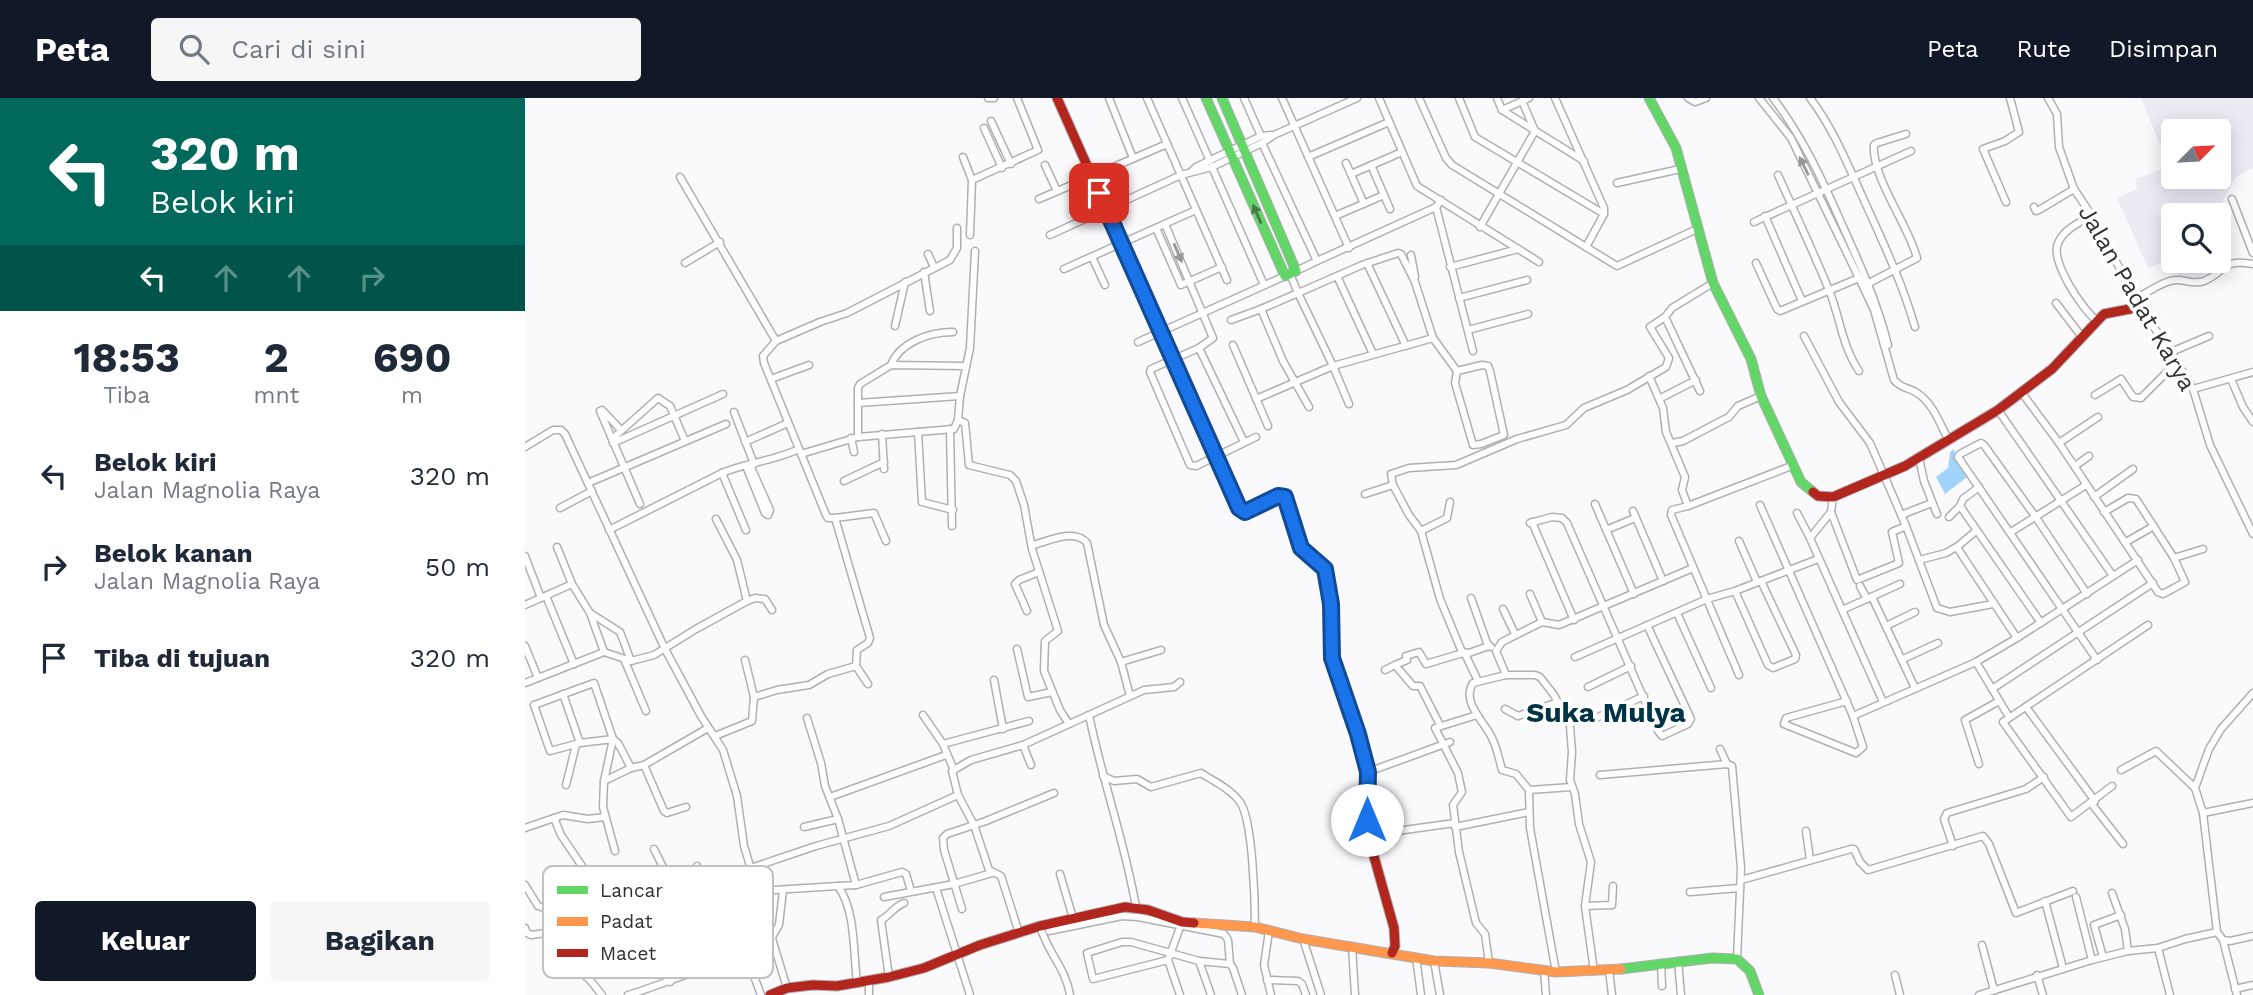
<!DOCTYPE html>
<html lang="id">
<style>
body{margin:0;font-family:"Work Sans",sans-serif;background:#f6f6f7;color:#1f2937;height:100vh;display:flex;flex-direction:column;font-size:26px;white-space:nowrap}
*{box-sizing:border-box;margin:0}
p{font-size:23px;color:#747a83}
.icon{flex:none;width:38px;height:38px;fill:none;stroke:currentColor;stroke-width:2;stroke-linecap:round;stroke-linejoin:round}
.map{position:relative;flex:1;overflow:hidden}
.drawer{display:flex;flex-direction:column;background:#fff;width:525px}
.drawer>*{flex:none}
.banner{background:#00695c;color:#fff;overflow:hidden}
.needle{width:46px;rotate:66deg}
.buttons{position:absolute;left:1636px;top:21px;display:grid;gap:14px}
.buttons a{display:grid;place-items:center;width:70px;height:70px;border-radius:7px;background:#fff;box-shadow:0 4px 18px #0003;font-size:35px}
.pin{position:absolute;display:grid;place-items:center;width:60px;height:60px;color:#fff;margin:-30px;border-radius:14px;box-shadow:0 4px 10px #0006}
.me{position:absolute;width:77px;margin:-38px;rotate:0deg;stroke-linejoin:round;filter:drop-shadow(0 0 5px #0008)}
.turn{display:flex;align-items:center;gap:24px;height:147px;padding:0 35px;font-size:32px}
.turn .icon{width:91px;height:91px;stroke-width:2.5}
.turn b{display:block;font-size:49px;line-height:60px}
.lanes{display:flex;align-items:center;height:66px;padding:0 35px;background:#0003;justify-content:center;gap:35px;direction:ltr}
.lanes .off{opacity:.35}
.eta{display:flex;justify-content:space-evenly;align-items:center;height:119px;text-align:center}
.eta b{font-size:42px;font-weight:700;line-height:49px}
.action{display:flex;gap:14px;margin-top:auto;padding:14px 35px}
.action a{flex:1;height:80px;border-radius:7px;background:#111827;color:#fff;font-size:28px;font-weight:700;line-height:80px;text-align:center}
.action a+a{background:#f6f6f7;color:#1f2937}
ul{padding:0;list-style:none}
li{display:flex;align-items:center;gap:21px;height:91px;padding:0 35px}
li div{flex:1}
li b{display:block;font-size:26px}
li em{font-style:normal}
header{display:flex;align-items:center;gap:42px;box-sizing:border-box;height:98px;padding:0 35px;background:#111827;color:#fff}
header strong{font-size:33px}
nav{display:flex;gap:38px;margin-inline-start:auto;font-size:24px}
.search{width:490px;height:63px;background:#f6f6f7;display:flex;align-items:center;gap:18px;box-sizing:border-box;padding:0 24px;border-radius:7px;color:#747a83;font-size:26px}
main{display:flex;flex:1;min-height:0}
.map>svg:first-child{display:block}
.built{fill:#ecebf4;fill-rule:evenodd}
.water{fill:#a1d4fa}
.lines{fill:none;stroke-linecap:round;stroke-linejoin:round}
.street-casing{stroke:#b0b0b2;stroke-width:9}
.fast-casing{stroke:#b0b0b2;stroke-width:11}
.slow-casing{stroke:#b0b0b2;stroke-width:11}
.jam-casing{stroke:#b0b0b2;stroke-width:11}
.street{stroke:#fefeff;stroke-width:6}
.fast{stroke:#63d668;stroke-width:9}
.slow{stroke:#ff974d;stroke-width:9}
.jam{stroke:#b3261e;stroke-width:9}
.oneway{fill:#989899}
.oneway2{fill:#487b4b}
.route-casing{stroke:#114b97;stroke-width:18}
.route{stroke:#1a73e8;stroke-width:12}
.labels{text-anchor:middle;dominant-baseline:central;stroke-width:7;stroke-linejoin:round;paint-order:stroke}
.street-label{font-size:24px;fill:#313133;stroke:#fff}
.quarter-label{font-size:28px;font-weight:bold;fill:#003345;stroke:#fff}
.key{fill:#fff;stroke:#c1c1c2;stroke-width:2}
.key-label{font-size:19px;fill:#313133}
</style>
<header>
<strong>Peta</strong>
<div class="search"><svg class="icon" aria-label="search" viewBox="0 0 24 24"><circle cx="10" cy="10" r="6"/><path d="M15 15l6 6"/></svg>Cari di sini</div>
<nav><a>Peta</a><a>Rute</a><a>Disimpan</a></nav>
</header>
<main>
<section class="drawer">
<div class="banner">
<div class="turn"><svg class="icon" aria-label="left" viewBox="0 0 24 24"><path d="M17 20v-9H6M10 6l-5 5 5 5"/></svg><div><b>320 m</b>Belok kiri</div></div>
<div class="lanes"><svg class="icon" aria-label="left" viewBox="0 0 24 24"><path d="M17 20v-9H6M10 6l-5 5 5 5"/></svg><svg class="icon off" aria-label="ahead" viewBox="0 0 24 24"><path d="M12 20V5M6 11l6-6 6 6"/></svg><svg class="icon off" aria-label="ahead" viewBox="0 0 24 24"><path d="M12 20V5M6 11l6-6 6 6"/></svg><svg class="icon off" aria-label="right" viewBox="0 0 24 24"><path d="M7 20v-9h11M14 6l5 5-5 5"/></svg></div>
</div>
<div class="eta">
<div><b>18:53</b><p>Tiba</p></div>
<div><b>2</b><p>mnt</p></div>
<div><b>690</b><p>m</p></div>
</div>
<ul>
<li><svg class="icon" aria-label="left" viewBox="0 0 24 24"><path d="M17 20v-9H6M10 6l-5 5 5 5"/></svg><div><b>Belok kiri</b><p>Jalan Magnolia Raya</p></div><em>320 m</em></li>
<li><svg class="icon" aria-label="right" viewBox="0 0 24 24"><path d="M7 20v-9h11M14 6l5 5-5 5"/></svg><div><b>Belok kanan</b><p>Jalan Magnolia Raya</p></div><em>50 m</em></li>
<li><svg class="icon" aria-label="arrive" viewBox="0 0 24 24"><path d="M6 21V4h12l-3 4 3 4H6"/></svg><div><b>Tiba di tujuan</b></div><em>320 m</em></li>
</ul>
<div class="action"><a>Keluar</a><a>Bagikan</a></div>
</section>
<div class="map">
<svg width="1728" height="897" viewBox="0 0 1728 897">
<rect width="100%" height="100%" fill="#fafafd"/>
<path class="built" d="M1616 0H1728V70L1711 79 1690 117H1648V163H1692L1694 166 1669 182 1654 178 1645 162 1623 170 1592 100 1612 91 1611 81 1637 71 1642 64ZM1648 33H1694V79H1648Z"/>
<path class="water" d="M1429 351 1432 365 1442 379 1420 396 1411 379 1423 370 1425 354Z"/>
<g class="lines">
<g class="street-casing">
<g id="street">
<path d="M463 0H469"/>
<path d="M584 0 608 60"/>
<path d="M622 0 702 182"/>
<path d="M657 0 685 63"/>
<path d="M719 0 736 38"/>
<path d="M757 0 824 150"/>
<path d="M854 0 892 88 1014 164"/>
<path d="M894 0 921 60 927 67 1092 168 1172 131"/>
<path d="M934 0 950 39 1079 116"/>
<path d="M972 0 977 12 1059 63"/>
<path d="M1030 0 1079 110V116L1061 149"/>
<path d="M1163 0 1170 4 1181 0"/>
<path d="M1234 0 1266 40 1334 180 1349 212 1369 282C1376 291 1384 289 1392 295 1408 305 1415 326 1423 341"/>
<path d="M1248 0C1277 38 1296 79 1315 122 1334 164 1352 203 1363 247"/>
<path d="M1285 0C1308 30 1322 65 1338 100 1357 142 1377 184 1390 229"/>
<path d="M1523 0 1532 16 1534 49 1549 91 1567 118 1615 209 1646 254 1668 291 1685 347 1728 436"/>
<path d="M977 12 1004 0"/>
<path d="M466 23 486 66"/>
<path d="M459 30 477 70"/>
<path d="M737 45 792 163 911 109 916 102"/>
<path d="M438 59 447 82 445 137"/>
<path d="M783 59 864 24"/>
<path d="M821 65 839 106"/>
<path d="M520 67 532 93"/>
<path d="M846 67 865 111"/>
<path d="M687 69 739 187"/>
<path d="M667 73 671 69 736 38 747 37"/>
<path d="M826 76 877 54"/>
<path d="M1253 77C1270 115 1288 153 1304 192 1315 219 1317 248 1334 273"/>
<path d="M155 79 251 243"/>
<path d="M447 82 513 52 492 0"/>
<path d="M1092 85 1155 71"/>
<path d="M514 101 642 46"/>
<path d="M1707 101 1728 155"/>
<path d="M1481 104 1458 51 1480 43 1494 34 1485 0"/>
<path d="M911 109 948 253"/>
<path d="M1509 109 1511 113 1514 112 1549 91"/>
<path d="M810 118 859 97"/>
<path d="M1240 118 1277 203"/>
<path d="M1567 118C1555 124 1539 131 1533 145 1525 163 1557 211 1571 222"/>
<path d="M1229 124 1386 53"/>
<path d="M640 126 688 240 674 250 626 271 625 274 665 367 671 368 731 339"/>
<path d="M955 129 1010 33 997 3"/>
<path d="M631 130 656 187 697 169"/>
<path d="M525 137 656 77 687 69 737 45 749 37 832 0"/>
<path d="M403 156 409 169"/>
<path d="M886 157 890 179"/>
<path d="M567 159 580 187"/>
<path d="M160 165 195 144"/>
<path d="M842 165 881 248"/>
<path d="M1231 165 1252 211 1255 213 1334 180"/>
<path d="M925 169 993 151"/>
<path d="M539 171 671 112"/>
<path d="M771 173 792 163"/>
<path d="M399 174 405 213"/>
<path d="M765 176 773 195 736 211 758 263 784 309"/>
<path d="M812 178 848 256"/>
<path d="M1344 185 1392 160C1384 128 1346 78 1349 47L1352 45 1381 36"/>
<path d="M934 200 1002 182"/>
<path d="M1612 200C1624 194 1639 182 1652 182 1662 182 1669 187 1679 183 1703 173 1694 161 1728 166"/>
<path d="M1531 205 1557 239"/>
<path d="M1140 219 1175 293"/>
<path d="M706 222 736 211"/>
<path d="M370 228 380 184"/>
<path d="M943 232 1003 216"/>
<path d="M1279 238 1314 304 1345 345 1381 428 1412 510 1425 514 1468 506"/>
<path d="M908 240 890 184 876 156 873 155 837 167 773 195 808 268 908 240 932 273"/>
<path d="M613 244 760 178"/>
<path d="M708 247 743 328"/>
<path d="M674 250 719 344"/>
<path d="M1646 254 1684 238"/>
<path d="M366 267C375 244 405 234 428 234"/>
<path d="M957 267 963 268 965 273 979 337 956 346 948 347 930 285 932 273Z"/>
<path d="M1124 278 1138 310 1141 334 1160 379 1157 392 1163 408 1147 412 1146 417 1214 577"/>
<path d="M246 281 284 267"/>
<path d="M1706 281 1718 309 1728 324"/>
<path d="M1668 291 1728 274"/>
<path d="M1497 295 1534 345 1633 494 1638 496 1660 484 1649 460 1611 401 1603 400 1579 414"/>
<path d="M1570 297 1596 281 1608 299 1616 300 1641 275 1653 267"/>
<path d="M731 301 808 268 824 306"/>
<path d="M1134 301 1171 282"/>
<path d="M333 305 435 298"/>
<path d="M1473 312 1588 478"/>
<path d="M209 314 229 366"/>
<path d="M433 322 440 325 444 367 485 377 491 383 499 407 507 451 533 533 520 543 519 573 535 612 544 626"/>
<path d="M425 331 427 428"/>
<path d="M96 332 77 312 75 313 115 406"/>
<path d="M393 334 397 404 428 412"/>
<path d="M357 336 359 371"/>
<path d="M333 339V290L335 286 366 267 441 268"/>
<path d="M326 340 329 354"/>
<path d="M87 341 133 300 145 308 160 343"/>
<path d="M220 344 263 325"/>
<path d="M88 345 198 296"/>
<path d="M1147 345 1158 343 1196 323 1204 319 1213 308 1236 298"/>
<path d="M1534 345 1573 319"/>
<path d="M0 349 28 332H36L40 336 140 551 176 618 198 652 212 698 219 748 262 890"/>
<path d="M276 356 333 339 429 331 433 322 435 298 445 250 450 153"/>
<path d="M1394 360 1399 383 1412 416"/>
<path d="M221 368 240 415 243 417 245 412 225 367"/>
<path d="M1550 368 1564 358"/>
<path d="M197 375 221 432"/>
<path d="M319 383 359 364"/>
<path d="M63 385 201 326"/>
<path d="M1454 389 1438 401 1435 408 1516 525"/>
<path d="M840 396 868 387"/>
<path d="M1308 399 1306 414 1285 440 1358 604"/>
<path d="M1569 399 1608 371"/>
<path d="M1070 406 1109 496"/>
<path d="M1235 407 1328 618 1338 649 1331 655 1259 626 1261 620 1322 603"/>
<path d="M1163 408 1269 367"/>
<path d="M35 410 67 393"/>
<path d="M1108 413 1138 483"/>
<path d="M1306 414 1332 482 1374 465 1367 434 1381 428"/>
<path d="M1272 415 1285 440"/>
<path d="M1376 417 1407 405"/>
<path d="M1424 419 1435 408"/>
<path d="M310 420 345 540 343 545 332 552 331 568 343 586"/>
<path d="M1007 424 1049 522"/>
<path d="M1005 425 1027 419 1037 420 1042 425 1133 633 1137 638 1163 626 1166 621 1122 527"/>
<path d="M84 432 197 375C223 364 246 364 274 351"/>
<path d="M1081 432 1110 420"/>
<path d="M896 433 922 420 925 404"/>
<path d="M1451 433 1433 448V451L1492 540"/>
<path d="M1486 434 1561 387"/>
<path d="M361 443 349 415 310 420H303L301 417 239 265 238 258 251 243 295 224 322 215 425 162 432 150V130"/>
<path d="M1214 443 1232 484"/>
<path d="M1601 444 1629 428"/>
<path d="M508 447C524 443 550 430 562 445L579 527 596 564 605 598"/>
<path d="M32 449 47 486 65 515 79 554"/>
<path d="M0 458 16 500"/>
<path d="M1649 460 1678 451"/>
<path d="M1394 462 1421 455 1433 448"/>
<path d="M1335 488 1342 501"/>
<path d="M1210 493 1243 567 1248 570 1270 561 1271 557 1236 483"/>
<path d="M1005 496 1017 524"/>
<path d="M1562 496 1510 418 1459 347 1456 345 1435 356 1433 359 1572 562"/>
<path d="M21 498 49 566"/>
<path d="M1347 499 1390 590"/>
<path d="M946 500 962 545 966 549"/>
<path d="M222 503 230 500 240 501 247 512"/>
<path d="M0 507 47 486"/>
<path d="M978 511 990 536"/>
<path d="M1317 512 1375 486"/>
<path d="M502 513 490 486 494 482 514 474"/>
<path d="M65 515 95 534 106 563"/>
<path d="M1152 515 1186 590"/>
<path d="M1361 528 1390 514"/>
<path d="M0 548 13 580"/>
<path d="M964 548 944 555 937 554 915 501 896 433 884 417 868 387 866 376 884 370 931 367 992 341 1041 327 1059 310 1102 292 1141 269 1144 260 1125 229 1140 219 1147 210 1188 185"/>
<path d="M492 551 503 599 527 594"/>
<path d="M940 556 953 583"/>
<path d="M1050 559 1182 501 1210 493 1293 461"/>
<path d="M99 561 121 613"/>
<path d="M1378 561 1413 545"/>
<path d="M596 564 636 552"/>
<path d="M1451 564 1484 619"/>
<path d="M870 567 882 562 881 558 894 554 901 566 938 555"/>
<path d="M860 572 870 567 888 588H895L915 627"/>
<path d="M981 577 948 585C936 604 959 623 967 640 972 650 974 661 977 672L991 676 1004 692 1047 689"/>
<path d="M469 582 478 631"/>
<path d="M0 585 79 554 106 563 129 557 171 531 222 503 212 462 191 421"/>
<path d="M1063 589 1106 568"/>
<path d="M1467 591 1628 485"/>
<path d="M1728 595 1696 631 1684 651 1670 690 1678 715 1692 834 1698 842 1705 843 1728 838"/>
<path d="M38 596 55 645"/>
<path d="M229 599 252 592 284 587 303 576 331 568"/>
<path d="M1501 609 1570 703"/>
<path d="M980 611 993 618 1033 604"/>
<path d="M398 617 418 646 428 670"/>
<path d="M952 617 910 630 933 675 937 694 928 707 934 754 951 825 960 836 964 865"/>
<path d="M1328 618 1451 564 1492 540 1613 462"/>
<path d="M282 620 296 665 300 688 313 721 331 787 313 788"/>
<path d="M1071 620 1119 598"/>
<path d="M190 638 227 623 229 599 220 562"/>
<path d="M418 646 504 623"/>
<path d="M498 647 506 667"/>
<path d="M1195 651 1202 666"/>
<path d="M1454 666 1440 622 1474 603"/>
<path d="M119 667 139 713 142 715 161 709"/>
<path d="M1596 672 1631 653 1670 690"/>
<path d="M843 674 925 644"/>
<path d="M1075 677 1202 666 1207 668 1216 770 1212 861"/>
<path d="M578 678 589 683 612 681 626 689 676 675C688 683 706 691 715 704 728 722 730 805 730 829"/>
<path d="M79 683 88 641 69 585 9 607 25 653 55 645 88 641 93 645 106 670 119 667 183 630"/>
<path d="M41 687 51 647"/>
<path d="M1587 688 1546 719 1478 624 1623 527"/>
<path d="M1004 692 1005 730 1031 874"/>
<path d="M305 699 421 657"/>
<path d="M1566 705 1598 746"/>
<path d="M1678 715 1728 705"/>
<path d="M29 720 36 737 61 774 35 788"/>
<path d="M279 729 313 721"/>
<path d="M930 729 1004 714"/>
<path d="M0 730 38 717 63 721 80 719"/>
<path d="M1281 733 1285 762"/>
<path d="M843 737 930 725"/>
<path d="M1428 748 1419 721 1422 715 1501 691 1519 679"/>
<path d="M129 751 162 818"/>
<path d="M90 753 78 709 79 683 106 670"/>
<path d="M226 770 291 748 364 728 433 697"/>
<path d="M535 776 548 820"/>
<path d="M1216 782 1326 751H1329L1335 764 1343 772 1458 738 1464 746 1491 815 1548 793"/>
<path d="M0 787 13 808 25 812 30 817 48 869 64 881 77 897"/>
<path d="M331 787 377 774 381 776 386 793"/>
<path d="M109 788 128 835"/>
<path d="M411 790 445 897"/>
<path d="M234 793 313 788C331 813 328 854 332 884"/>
<path d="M1165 794 1215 790"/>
<path d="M1587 795 1600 831 1603 853"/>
<path d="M359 799 429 786 467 775"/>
<path d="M1551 799 1567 862"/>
<path d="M1520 803 1538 870"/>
<path d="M1060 808 1087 807 1088 788"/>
<path d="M611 809C600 744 577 682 564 617L619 592 649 589 655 584"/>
<path d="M437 811 419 752 418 740 422 736 461 723 529 695"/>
<path d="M657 824 643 862 568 881 562 855 597 844H606L674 863 705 866 708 870 717 897"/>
<path d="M515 828C522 854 541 870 545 897"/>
<path d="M0 830 2 835 6 837 36 833"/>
<path d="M524 833 597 818 613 819 699 836 703 842 705 866"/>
<path d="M744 833 739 867 746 897"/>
<path d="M494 835 476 778 464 772 449 727 433 697 427 673 446 662 498 647 564 617"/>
<path d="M247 839 254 827 258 792"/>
<path d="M778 841 796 897"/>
<path d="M1698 842 1712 897"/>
<path d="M1457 847 1469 892"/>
<path d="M827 848 830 897"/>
<path d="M1633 850 1645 897"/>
<path d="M891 859 896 897"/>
<path d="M1578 859 1569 827 1596 817"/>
<path d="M643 862 655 897"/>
<path d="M674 863 686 897"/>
<path d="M909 863 915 897"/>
<path d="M1153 863 1156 897"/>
<path d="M1136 865 1137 888"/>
<path d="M1019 872 1021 897"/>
<path d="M1084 872 1087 897"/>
<path d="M1069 873 1060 808 1066 764 1054 726 1050 696 1045 682 1047 654 1045 628 1029 597 1015 579 1010 577H981L971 553 977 544 1017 524 1034 527 1168 470"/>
<path d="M1370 877 1375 897"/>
<path d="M1512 877 1518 897"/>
<path d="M364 879 356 822C366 817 368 809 379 805"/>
<path d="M742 882 773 883 777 886 781 897"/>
<path d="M145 884 129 852 127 837 135 831 190 805 172 768"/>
<path d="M1710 891 1728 887"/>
<path d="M103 897C141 886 179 866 218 863L226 870 236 897"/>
<path d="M344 897V882"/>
<path d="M1454 897 1567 862 1603 853 1633 850 1660 841 1692 834"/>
</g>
</g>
<g class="fast-casing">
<g id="fast">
<path d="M681 0 760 178 771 173 697 0"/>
<path d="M1124 0 1151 50 1188 185 1226 261 1236 298 1276 384 1288 394"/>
<path d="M1096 871 1187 860 1212 861 1225 873 1234 897"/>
</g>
</g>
<g class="slow-casing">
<g id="slow">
<path d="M706 392 714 410 721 413 753 398 759 399 776 451 800 471 806 506 807 560 826 614"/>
<path d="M669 825 730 829 778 841 909 863 964 865 1031 874 1096 871"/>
</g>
</g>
<g class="jam-casing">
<g id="jam">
<path d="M532 0 706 392"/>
<path d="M1288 394 1293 398 1308 399 1380 368 1473 312 1527 271 1579 216 1615 209"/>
<path d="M826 614 843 674V737L869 830 870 848 867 855"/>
<path d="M245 897 262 890 288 887 312 888 364 879 399 870 455 847 515 828 600 809 623 812 657 824 669 825"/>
</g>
</g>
<use href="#street" class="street"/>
<use href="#fast" class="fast"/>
<use href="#slow" class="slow"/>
<use href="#jam" class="jam"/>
</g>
<defs><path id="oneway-solid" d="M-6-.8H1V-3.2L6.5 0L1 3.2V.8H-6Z" transform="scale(1.75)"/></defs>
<g class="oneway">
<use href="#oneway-solid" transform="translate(1279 68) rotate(-116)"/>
<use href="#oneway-solid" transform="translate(653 155) rotate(67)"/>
</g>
<use class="oneway2" href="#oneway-solid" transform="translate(732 116) rotate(-114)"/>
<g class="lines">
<g class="route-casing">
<path id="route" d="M574 95 714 410 720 414 753 398 760 399 776 450 800 471 806 506 807 560 833 636 843 674 842 722"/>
</g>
<use href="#route" class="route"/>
</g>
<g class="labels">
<g class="street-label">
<text transform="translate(1612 200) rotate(60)">Jalan Padat Karya</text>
</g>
<g class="quarter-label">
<text x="1081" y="614">Suka Mulya</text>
</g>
</g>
<rect x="18" y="768" width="230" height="112" rx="10" class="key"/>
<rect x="32" y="788" width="31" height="8" fill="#63d668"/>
<rect x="32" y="819" width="31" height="9" fill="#ff974d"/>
<rect x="32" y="851" width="31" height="8" fill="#b3261e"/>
<g class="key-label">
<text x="75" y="799">Lancar</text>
<text x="75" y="830">Padat</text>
<text x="75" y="862">Macet</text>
</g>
</svg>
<div class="buttons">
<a><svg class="needle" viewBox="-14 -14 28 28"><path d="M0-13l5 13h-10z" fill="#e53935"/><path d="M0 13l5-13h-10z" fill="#747a83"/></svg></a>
<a><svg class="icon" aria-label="search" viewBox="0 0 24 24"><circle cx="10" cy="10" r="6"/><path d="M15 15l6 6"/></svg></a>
</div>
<div class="pin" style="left:574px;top:95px;background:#d93025"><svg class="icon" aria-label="arrive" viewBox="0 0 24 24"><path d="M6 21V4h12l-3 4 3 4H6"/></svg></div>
<svg class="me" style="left:842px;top:722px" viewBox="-20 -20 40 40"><circle r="19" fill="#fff"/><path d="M0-13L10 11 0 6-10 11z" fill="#1a73e8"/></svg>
</div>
</main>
